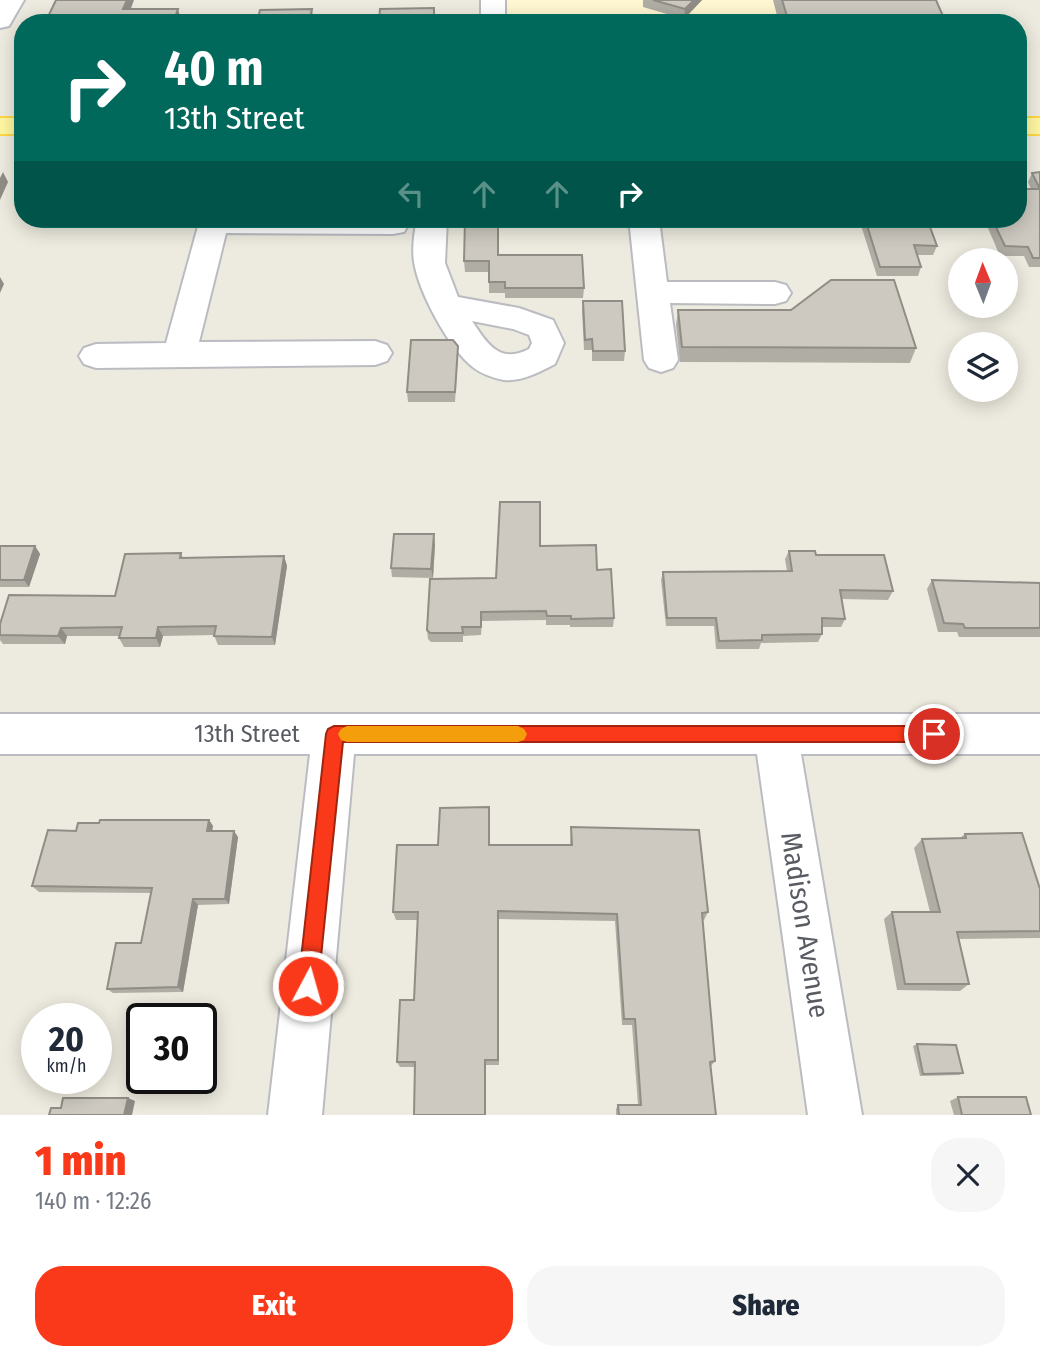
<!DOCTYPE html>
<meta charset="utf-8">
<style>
body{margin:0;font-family:"Fira Sans Condensed",sans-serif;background:#f6f6f7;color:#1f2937;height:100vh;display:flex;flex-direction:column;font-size:26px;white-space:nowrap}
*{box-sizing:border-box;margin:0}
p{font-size:23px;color:#747a83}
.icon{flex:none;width:38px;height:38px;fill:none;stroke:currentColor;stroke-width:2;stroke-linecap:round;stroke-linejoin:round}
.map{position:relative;height:1115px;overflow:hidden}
.panel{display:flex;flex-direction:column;background:#fff;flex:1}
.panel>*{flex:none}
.guide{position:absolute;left:14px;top:14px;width:1013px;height:214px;border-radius:28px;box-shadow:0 4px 18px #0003;background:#00695c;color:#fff;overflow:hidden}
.needle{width:46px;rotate:359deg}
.fabs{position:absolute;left:948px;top:248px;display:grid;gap:14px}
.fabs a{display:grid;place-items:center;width:70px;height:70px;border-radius:50%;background:#fff;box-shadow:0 4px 18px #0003;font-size:35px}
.speed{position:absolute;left:21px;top:1003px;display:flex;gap:14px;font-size:35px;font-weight:700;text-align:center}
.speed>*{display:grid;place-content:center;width:91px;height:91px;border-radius:50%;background:#fff;box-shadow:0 4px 18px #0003;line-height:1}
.speed small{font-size:18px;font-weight:400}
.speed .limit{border:4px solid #111;border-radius:10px;background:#fff;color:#111}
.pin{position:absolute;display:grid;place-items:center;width:60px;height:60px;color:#fff;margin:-30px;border:4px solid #fff;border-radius:50%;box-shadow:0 2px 7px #0007}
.me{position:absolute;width:77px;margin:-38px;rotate:6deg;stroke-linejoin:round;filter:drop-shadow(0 0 5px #0008)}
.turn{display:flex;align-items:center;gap:24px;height:147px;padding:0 35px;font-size:32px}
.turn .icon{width:91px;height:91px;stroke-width:2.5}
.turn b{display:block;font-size:49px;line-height:60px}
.lanes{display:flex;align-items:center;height:66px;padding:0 35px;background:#0003;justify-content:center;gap:35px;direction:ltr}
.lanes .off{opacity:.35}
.round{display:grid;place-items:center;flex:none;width:74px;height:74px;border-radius:28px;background:#f6f6f7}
.summary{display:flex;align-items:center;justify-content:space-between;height:119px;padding:0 35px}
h1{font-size:42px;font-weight:800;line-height:52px;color:#f93919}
.cta{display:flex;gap:14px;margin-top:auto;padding:14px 35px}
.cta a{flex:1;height:80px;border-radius:28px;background:#f93919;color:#fff;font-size:28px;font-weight:800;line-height:80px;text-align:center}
.cta a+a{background:#f6f6f7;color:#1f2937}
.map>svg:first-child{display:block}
.commercial{fill:#fff7d1}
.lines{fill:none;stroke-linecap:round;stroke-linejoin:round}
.minor-casing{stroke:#babcc2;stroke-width:4}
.major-casing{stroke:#fed746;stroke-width:4}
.minor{fill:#fff;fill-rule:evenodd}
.major{fill:#fff6a1;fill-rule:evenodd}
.wall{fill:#b0ada5}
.shaded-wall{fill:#908d86}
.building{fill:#cdc9c0;stroke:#908d86;stroke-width:2}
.route{fill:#f93919;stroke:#a22510;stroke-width:2}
.slow{fill:#f59e0b}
.labels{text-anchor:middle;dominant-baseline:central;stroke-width:5;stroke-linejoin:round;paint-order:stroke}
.street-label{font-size:24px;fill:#585c62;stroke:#fff}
.near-street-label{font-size:28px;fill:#585c62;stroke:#fff}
</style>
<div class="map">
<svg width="1040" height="1115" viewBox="0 0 1040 1115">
<rect width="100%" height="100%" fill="#edebdf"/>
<path class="commercial" d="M501 0H934L944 23H502Z"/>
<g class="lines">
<g class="minor-casing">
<g id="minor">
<path d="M0 0H24L9 26 0 28Z"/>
<rect x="481" y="0" width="24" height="23"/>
<path d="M200 219H404L408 225 404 232 393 234 226 233 199 342 375 341 387 345 392 353 387 361 375 365 96 368 84 364 79 356 84 348 96 344 166 343Z"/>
<path d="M417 219H447L445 263 458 297 519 308 553 320 564 343 555 364C540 372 521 382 504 380 494 378 482 374 474 368 449 349 419 293 414 262 412 248 414 233 417 219ZM472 321 513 329 529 335 532 343 529 349C500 364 488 345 472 321Z"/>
<path d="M629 219H659L667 282H775L786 285 791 293 786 301 775 304 670 303 678 360 673 368 661 372 649 368 644 360Z"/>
<path d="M0 714H1040V754H801L862 1115H808L757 754H354L322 1115H268L310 754H0Z"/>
</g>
</g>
<g class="major-casing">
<g id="major">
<rect x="0" y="118" width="23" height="16"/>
<rect x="1018" y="118" width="22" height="16"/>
</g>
</g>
<use href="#minor" class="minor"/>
<use href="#major" class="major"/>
</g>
<g class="wall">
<path d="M643 0H702L684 19 643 7Z"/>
<path d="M773 0H936L943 16 941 23H779Z"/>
<path d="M18 76H23V87Z"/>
<path d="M1040 172V267H1029L1024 256H1000L984 219H1018L1031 189 1028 182 1032 173Z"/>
<path d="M859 219H927L937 246 933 255H917L921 267 918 276H877Z"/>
<path d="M498 255 584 288 583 298H505V293H489V272H465L464 261Z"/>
<path d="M583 301 625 351 624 361H592V350H584L582 311Z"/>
<path d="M678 310 916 348 910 363 680 362 676 325Z"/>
<path d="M458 346V356L455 402H408L407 392Z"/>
<path d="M435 544 433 578 392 577 391 568Z"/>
<path d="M0 546H35L40 554 29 587H0Z"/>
<path d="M540 546 597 570 614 618 613 627H570V625H546V620L482 621 481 635 463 636V642H431L428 639 427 630Z"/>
<path d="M789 551 816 555 893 591 888 600 842 599 845 619 841 627H822V634L818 642 761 643 759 649H716L714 626H666L661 580 663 572 787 571 785 559Z"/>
<path d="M181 553 183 558 284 556 287 566 275 645H218L214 635 163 636 160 647H124L119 638V636H67L65 644H3L0 640V624L115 596Z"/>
<path d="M932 580 1040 583V637H959L957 632H938L927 589Z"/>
<path d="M489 807 490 845H570L571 827 708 912 704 920H703L715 1061 711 1066 716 1115H616V1109L618 1105H638L632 1025H622L615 921 499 919V1065H486V1115H414L415 1067H400L397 1062 414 1000 418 920H396L393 912 438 845Z"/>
<path d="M209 820 213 826 212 831 238 837 229 904 198 905 183 992 113 993 107 989 141 943 151 893 39 892 32 886 76 831 99 823Z"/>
<path d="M965 834 1040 889V938L959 939 969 984 960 991 897 990 884 919 892 912H930L914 848 922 839 960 838Z"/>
<path d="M917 1044 963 1073 959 1075 920 1076 913 1046Z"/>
<path d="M958 1097 1031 1115H954L950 1101Z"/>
</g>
<g class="shaded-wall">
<path d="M127 0H134L127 19 123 9Z"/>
<path d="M694 0H702L684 19 685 9Z"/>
<path d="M178 9 181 20 180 23H173Z"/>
<path d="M312 9 313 18 312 23H309Z"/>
<path d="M3 172 8 182 0 200V178Z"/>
<path d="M0 277 4 284 0 293Z"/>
<path d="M434 534 435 544 433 578 431 569Z"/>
<path d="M35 546 40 554 29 587 24 580Z"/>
<path d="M284 556 287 566 275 645 272 637Z"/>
<path d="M158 627 163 636 160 647 156 638Z"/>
<path d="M61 628 67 636 65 644 58 636Z"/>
<path d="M209 820 213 826 211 837 207 831Z"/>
<path d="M234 831 238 837 229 904 225 899Z"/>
<path d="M193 899 198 905 183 992 178 987Z"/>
<path d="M128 1098 135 1101 132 1115H124Z"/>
</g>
<g class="building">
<path d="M56 0H127L123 9H178L173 23H45Z"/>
<path d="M653 0H694L685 9Z"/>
<path d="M782 0H936L943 16H892L894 21H834L833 16H787Z"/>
<path d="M434 8V23H257L260 10 312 9 309 22H379L380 9Z"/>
<path d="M23 67V76H18Z"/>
<path d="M1040 172V258H1033L1028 247 1005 246 992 219H1018V189H1040L1032 173Z"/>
<path d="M465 219H498V255H582L584 288H505V282H489V261H464Z"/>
<path d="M865 219H927L937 246 914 245 921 267H880Z"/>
<path d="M831 280H894L916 348 682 347 678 310H791Z"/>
<path d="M583 301H622L625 351H593L592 339 585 340Z"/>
<path d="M411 340H453L458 346 455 392H407Z"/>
<path d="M500 502H540V546L596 545 597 570 611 569 614 618 571 619V616H547L546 611 481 612V627H462L463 633H430L427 630 430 579 496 578Z"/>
<path d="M394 534H434L431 569 391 568Z"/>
<path d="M0 546H35L24 580H0Z"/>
<path d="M789 551H815L816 555H884L893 591 840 590 845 619 822 618V634L762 635V640L719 641 716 618H667L663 572 792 571Z"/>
<path d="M181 553 180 558 284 556 272 637 214 636 216 626 158 627 156 638H119L122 627 61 628 58 636 0 635V624L9 595 115 596 125 554Z"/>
<path d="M932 580 1040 583V628H965L963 624 944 623Z"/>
<path d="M489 807V845H572L571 827 699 830 708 912 702 913 715 1061 710 1062 716 1115H619L618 1105H641L635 1019H624L617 914 498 911V1060H485V1115H414L415 1062H397L400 1000H414L418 912H393L397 845H438L440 808Z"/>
<path d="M100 820H209L207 831H234L225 899H193L178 987 107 989 116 943H141L152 888 32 886 48 830 76 831 78 823H99Z"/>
<path d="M1022 833 1040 889V931L957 932 969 984H905L892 912H940L922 839 966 838 965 834Z"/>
<path d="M917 1044 956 1045 963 1073 923 1074Z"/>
<path d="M958 1097H1026L1031 1115H962Z"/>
<path d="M63 1098H128L124 1115H49L51 1108H61Z"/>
</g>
<path class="route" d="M334 726H934L940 728 943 734 940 740 934 742H343L318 986 315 993 308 996 301 993 298 986 326 734 328 729Z"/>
<path class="slow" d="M347 726H518L524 729 527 734 524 740 518 742H347L341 740 338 734 341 729Z"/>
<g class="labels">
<g class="street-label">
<text x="247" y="734">13th Street</text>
</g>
<g class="near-street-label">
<text transform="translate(805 925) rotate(81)">Madison Avenue</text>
</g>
</g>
</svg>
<div class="fabs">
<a><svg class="needle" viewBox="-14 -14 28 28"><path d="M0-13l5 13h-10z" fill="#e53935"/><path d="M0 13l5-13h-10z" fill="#747a83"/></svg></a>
<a><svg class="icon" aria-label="layers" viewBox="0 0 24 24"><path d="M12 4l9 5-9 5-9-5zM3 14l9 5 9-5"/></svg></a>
</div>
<div class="speed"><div>20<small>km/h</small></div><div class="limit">30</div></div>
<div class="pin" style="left:934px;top:734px;background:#d93025"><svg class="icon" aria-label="arrive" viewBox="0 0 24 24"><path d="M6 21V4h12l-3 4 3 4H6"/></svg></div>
<svg class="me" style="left:308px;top:986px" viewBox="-20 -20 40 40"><circle r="17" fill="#f93919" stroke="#fff" stroke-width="3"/><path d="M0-11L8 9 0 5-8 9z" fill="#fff"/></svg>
<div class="guide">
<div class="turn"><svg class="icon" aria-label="right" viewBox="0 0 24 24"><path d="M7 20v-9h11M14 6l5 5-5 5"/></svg><div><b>40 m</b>13th Street</div></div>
<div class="lanes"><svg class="icon off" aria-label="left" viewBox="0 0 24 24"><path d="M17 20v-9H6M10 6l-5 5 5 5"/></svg><svg class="icon off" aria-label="ahead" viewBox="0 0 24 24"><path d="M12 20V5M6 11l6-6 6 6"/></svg><svg class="icon off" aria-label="ahead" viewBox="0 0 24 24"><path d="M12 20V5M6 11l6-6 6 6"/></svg><svg class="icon" aria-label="right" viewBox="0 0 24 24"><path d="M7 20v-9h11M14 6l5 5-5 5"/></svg></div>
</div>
</div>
<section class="panel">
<div class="summary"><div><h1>1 min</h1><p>140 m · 12:26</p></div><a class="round"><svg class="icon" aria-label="close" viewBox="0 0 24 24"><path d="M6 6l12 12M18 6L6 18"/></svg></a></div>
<div class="cta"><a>Exit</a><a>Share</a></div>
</section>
